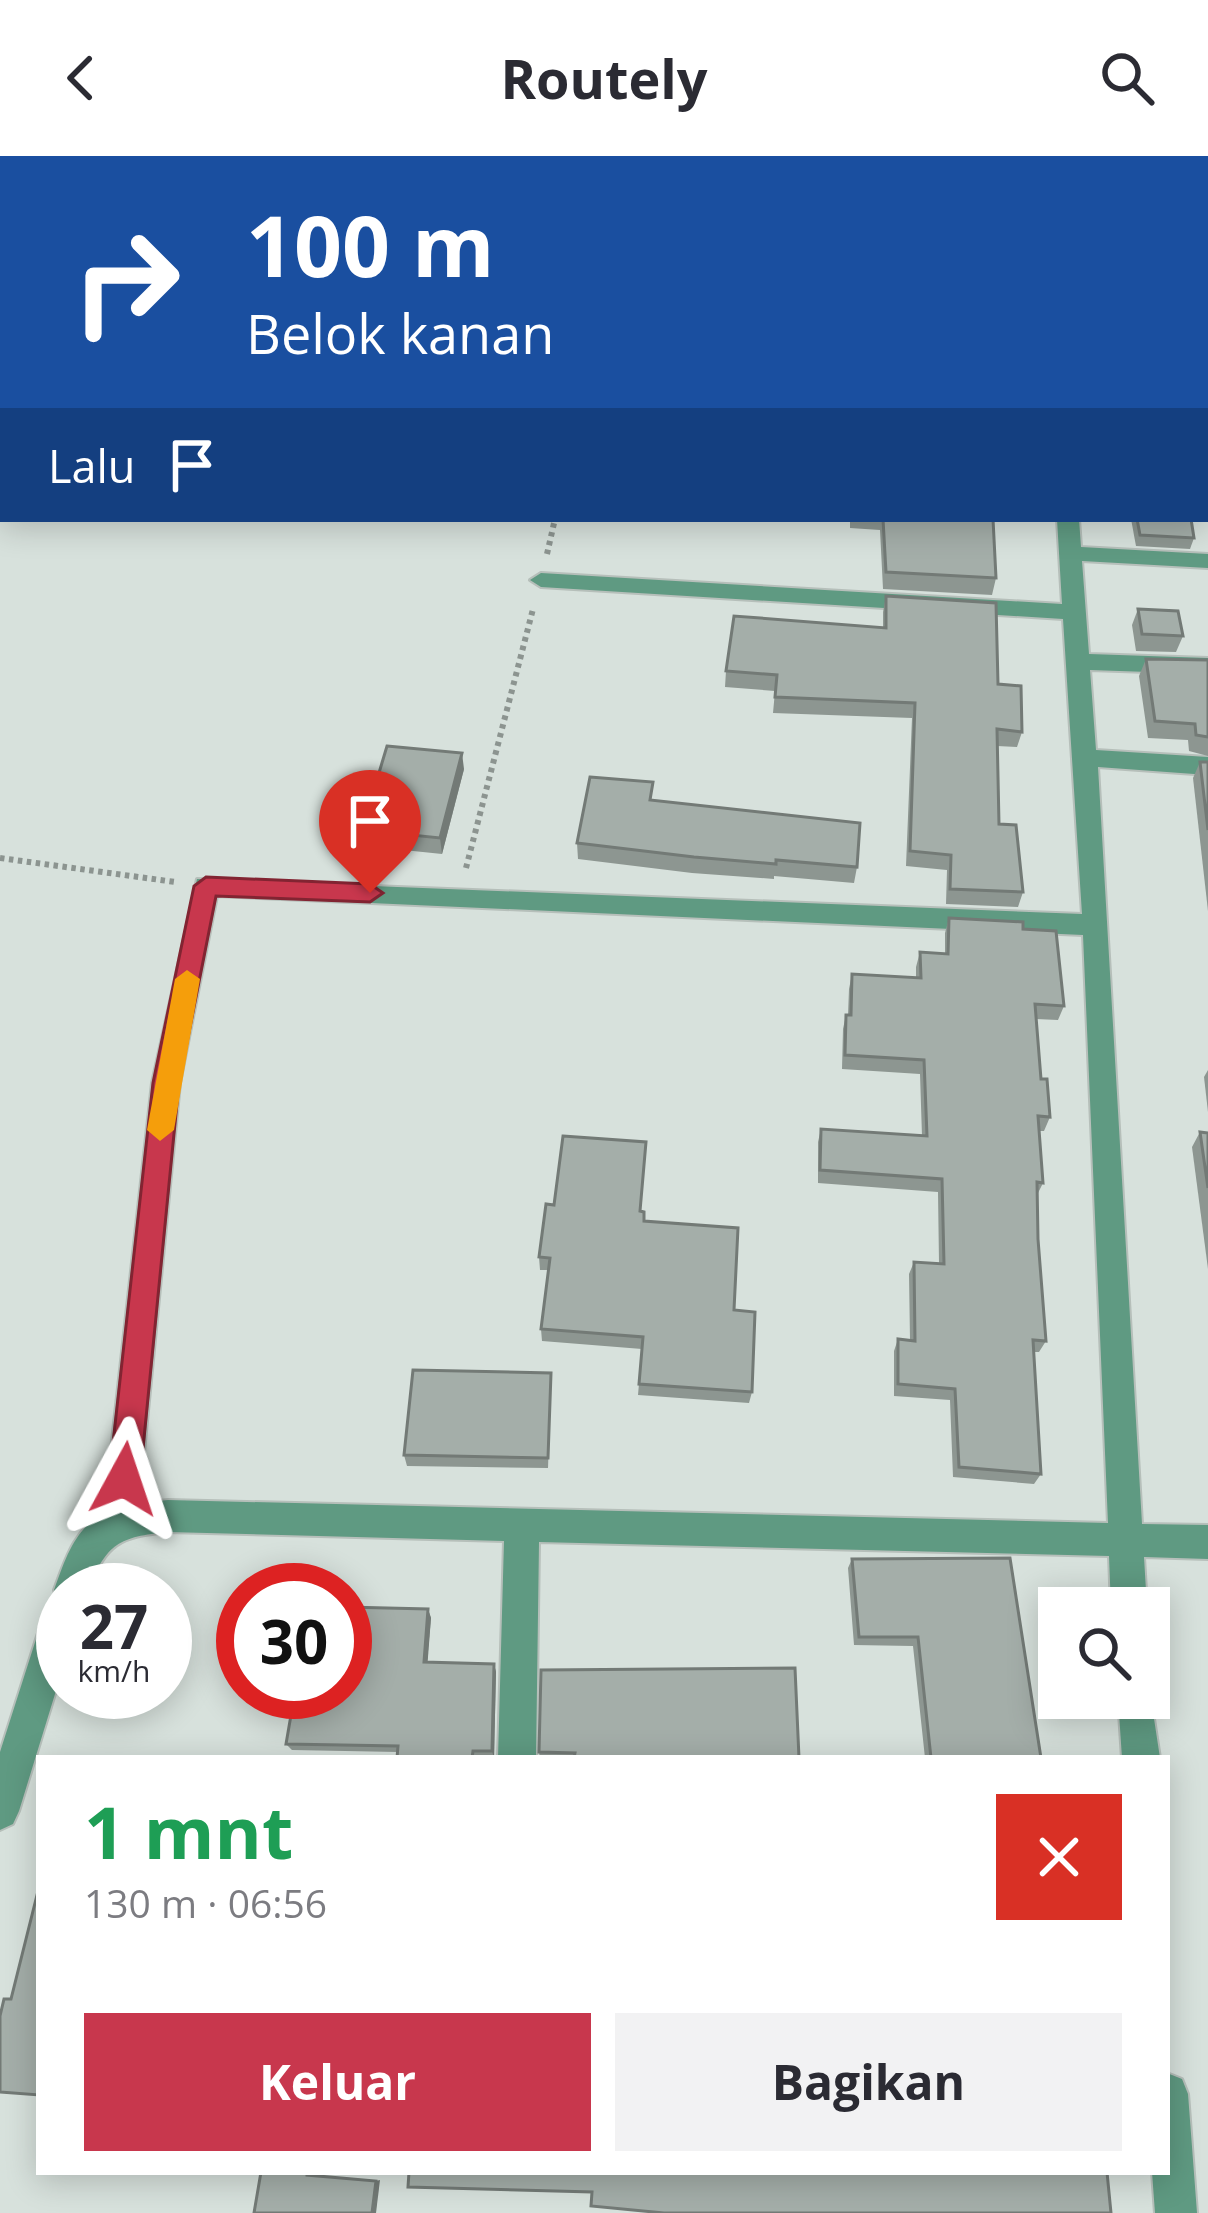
<!DOCTYPE html>
<html lang="id">
<meta charset="utf-8">
<style>
body{margin:0;font-family:"Open Sans",sans-serif;background:#f2f2f3;color:#2b2b33;height:100vh;display:flex;flex-direction:column;font-size:45px;white-space:nowrap}
*{box-sizing:border-box;margin:0}
p{font-size:39px;color:#7c7c81}
.icon{flex:none;width:66px;height:66px;fill:none;stroke:currentColor;stroke-width:2;stroke-linecap:round;stroke-linejoin:round}
.map{position:relative;flex:1;overflow:hidden}
.drawer{position:absolute;left:36px;top:1599px;width:1134px;height:420px;display:flex;flex-direction:column;background:#fff;border-radius:0px;box-shadow:0 6px 30px #0003}
.drawer>*{flex:none}
.banner{position:absolute;left:0px;top:0px;width:1209px;height:366px;box-shadow:0 6px 30px #0003;background:#1a4fa0;color:#fff;overflow:hidden}
.fabs{position:absolute;left:1038px;top:1431px;display:grid;gap:24px}
.fabs a{display:grid;place-items:center;width:132px;height:132px;border-radius:0px;background:#fff;box-shadow:0 6px 30px #0003;font-size:60px}
.speed{position:absolute;left:36px;top:1407px;display:flex;gap:24px;font-size:60px;font-weight:700;text-align:center}
.speed>*{display:grid;place-content:center;width:156px;height:156px;border-radius:50%;background:#fff;box-shadow:0 6px 30px #0003;line-height:1}
.speed small{font-size:30px;font-weight:400}
.speed .limit{border:18px solid #d22;background:#fff;color:#111}
.pin{position:absolute;display:grid;place-items:center;width:102px;height:102px;color:#fff;margin:-123px -51px;border-radius:50% 50% 50% 0;rotate:-45deg;box-shadow:0 0 12px #0007}
.pin .icon{rotate:45deg}
.me{position:absolute;width:132px;margin:-66px;rotate:5deg;stroke-linejoin:round;filter:drop-shadow(0 0 9px #0008)}
.turn{display:flex;align-items:center;gap:42px;height:252px;padding:0 48px;font-size:54px}
.turn .icon{width:156px;height:156px;stroke-width:2.5}
.turn b{display:block;font-size:84px;line-height:102px}
.then{display:flex;align-items:center;height:114px;padding:0 48px;background:#0003;gap:24px;font-size:45px}
.round{display:grid;place-items:center;flex:none;width:126px;height:126px;border-radius:0px;background:#f2f2f3}
.overview{display:flex;align-items:center;justify-content:space-between;height:204px;padding:0 48px}
h1{font-size:72px;font-weight:700;line-height:90px;color:#1e9e55}
.cta{display:flex;gap:24px;margin-top:auto;padding:24px 48px}
.cta a{flex:1;height:138px;border-radius:0px;background:#c8374d;color:#fff;font-size:48px;font-weight:700;line-height:138px;text-align:center}
.cta a+a{background:#f2f2f3;color:#2b2b33}
header{display:flex;justify-content:space-between;align-items:center;height:156px;padding:0 48px;background:#fff;font-size:54px;font-weight:700}
.map>svg:first-child{display:block}
.lines{fill:none;stroke-linecap:round;stroke-linejoin:round}
.minor-casing{stroke:#b6bfba;stroke-width:4}
.path{stroke:#8c9490;stroke-width:6;stroke-dasharray:4.5 4.5;stroke-linecap:butt}
.minor{fill:#5f9a82;fill-rule:evenodd}
.wall{fill:#8d9691}
.shaded-wall{fill:#737a76}
.building{fill:#a4aea9;stroke:#737a76;stroke-width:3}
.route{fill:#c8374d;stroke:#822432;stroke-width:3}
.slow{fill:#f59e0b}
</style>
<header><svg class="icon" aria-label="back" viewBox="0 0 24 24"><path d="M15 5l-7 7 7 7"/></svg>Routely<svg class="icon" aria-label="search" viewBox="0 0 24 24"><circle cx="10" cy="10" r="6"/><path d="M15 15l6 6"/></svg></header>
<div class="map">
<svg width="1208" height="2057" viewBox="0 0 1208 2057">
<rect width="100%" height="100%" fill="#d7e1dc"/>
<g class="lines">
<g class="minor-casing">
<g id="minor">
<rect x="1037" y="0" width="18" height="3"/>
<path d="M1057 363H1079L1081 391 1208 398V412L1082 405 1089 498 1208 502V518L1090 514 1096 594 1208 601V619L1098 611 1142 1368 1208 1369V1403L1144 1401 1147 1452H1111L1109 1400 539 1386 536 1602H498L504 1385 168 1376C119 1381 107 1387 88 1434H63V1512L19 1655 13 1668 0 1674V1596L45 1455 56 1440 54 1434C65 1404 74 1373 104 1357L152 927 197 723 1082 758 1063 463 541 431 530 424 541 417 1062 448ZM217 740 1083 779 1108 1367 168 1344 139 1347 180 927Z"/>
<path d="M1149 1530 1160 1602H1122L1118 1542H1149Z"/>
<path d="M1167 1917 1182 1923 1188 1938 1197 2057H1155L1152 2016H1167Z"/>
</g>
</g>
<g class="path">
<path d="M547 398 555 363"/>
<path d="M0 702 175 726"/>
<path d="M466 712 533 453"/>
</g>
<use href="#minor" class="minor"/>
</g>
<g class="wall">
<path d="M1104 0H1208V102H1206V3H1104Z"/>
<path d="M850 363H993L996 422 992 439 883 433 880 374 850 372Z"/>
<path d="M1131 363H1191L1194 382 1190 393 1136 390Z"/>
<path d="M886 440 998 528 1022 576 1017 591 997 590 999 668 1023 736 1018 751 946 748 947 714 906 710 912 562 773 557 775 535 725 531 726 515 883 472V456Z"/>
<path d="M1138 453 1183 480 1176 496 1136 495 1132 469Z"/>
<path d="M1146 503 1208 504V600L1189 595 1188 584 1148 582 1139 520Z"/>
<path d="M1200 606H1208V755L1193 622Z"/>
<path d="M464 613 442 698 365 690 362 674Z"/>
<path d="M652 644 857 711 854 727 774 720V723L692 717 578 703 577 687Z"/>
<path d="M949 762 1023 773 1064 850 1058 864 1036 863 1041 923 1050 961 1044 975H1039L1043 1027 1037 1039 1038 1083 1046 1185 1039 1196H1034L1041 1318 1034 1328 953 1321 950 1244 894 1240V1195L898 1183 910 1184 909 1118 914 1106 939 1107 938 1036 818 1027V986L821 973 922 980 920 918 842 913 843 873 846 859H848L849 833 852 818 916 822V811L920 796 945 798V777Z"/>
<path d="M1208 914V956L1204 921Z"/>
<path d="M1200 976 1208 977V1113L1192 991Z"/>
<path d="M640 1055 644 1065 734 1154 752 1236 749 1247 638 1239 642 1193 542 1185 541 1173 548 1114H540L539 1101Z"/>
<path d="M551 1217 548 1312 407 1310 404 1299Z"/>
<path d="M852 1403 1041 1602H925L913 1490 854 1489 848 1412Z"/>
<path d="M428 1453 431 1462 427 1506 494 1508 496 1516 494 1602H397L398 1596 292 1594 286 1588Z"/>
<path d="M539 1596 799 1602H540Z"/>
</g>
<g class="shaded-wall">
<path d="M462 597 464 613 442 698 440 682Z"/>
<path d="M428 1453 431 1462 427 1514 424 1506Z"/>
<path d="M494 1508 496 1516 494 1602 492 1595Z"/>
<path d="M380 2024 376 2057H372L376 2025Z"/>
</g>
<g class="building">
<path d="M672 0H723L722 3H671Z"/>
<rect x="890" y="0" width="56" height="3"/>
<path d="M1108 0H1208V21H1206V3H1109Z"/>
<path d="M1206 27 1208 38V88H1206Z"/>
<path d="M883 363H993L996 422 886 416Z"/>
<path d="M1137 363H1191L1194 382 1140 379Z"/>
<path d="M886 440 996 447 998 528 1021 530 1022 576 997 573 999 668 1016 669 1023 736 950 733 951 699 910 695 915 547 775 541 777 519 726 515 734 460 886 472Z"/>
<path d="M1138 453 1178 455 1183 480 1142 478Z"/>
<path d="M1146 503 1208 504V581L1196 579 1195 568 1155 565Z"/>
<path d="M387 590 462 597 440 682 362 674Z"/>
<path d="M1200 606H1208V674Z"/>
<path d="M590 621 653 626 650 644 860 667 857 711 776 704V708L694 701 577 687Z"/>
<path d="M949 762 1023 766V773L1056 775 1064 850 1035 848 1041 923H1047L1050 961 1038 960 1043 1027 1037 1026 1038 1083 1046 1185 1033 1184 1041 1318 959 1311 955 1233 898 1228V1183L915 1185 914 1106 944 1108 942 1023 820 1014 821 973 927 980 924 904 845 899 846 859H851L852 818 921 822 920 796 948 798Z"/>
<path d="M1200 976 1208 977V1032Z"/>
<path d="M563 980 646 986 640 1055 644 1056V1065L738 1072 734 1154 755 1156 752 1236 639 1228 643 1181 541 1173 550 1102 539 1101 546 1048 554 1049Z"/>
<path d="M413 1214 551 1217 548 1302 404 1299Z"/>
<path d="M1010 1402 1041 1602H931L918 1481H859L852 1403Z"/>
<path d="M345 1451 428 1453 424 1506 494 1508 492 1595H473L472 1602H397L398 1590 286 1588 295 1536H345Z"/>
<path d="M795 1512 799 1602H574L575 1597 539 1596 541 1514Z"/>
<path d="M39 1731V1939L0 1936V1860L4 1843H11Z"/>
<path d="M261 2016H307V2019L376 2025 372 2057H254Z"/>
<path d="M409 2016H1107L1111 2057H664L591 2050 592 2036 408 2031Z"/>
</g>
<path class="route" d="M206 721 370 728 383 737 370 746 216 740 179 927 140 1323 135 1333 124 1337 113 1333 109 1323 153 927 194 730Z"/>
<path class="slow" d="M187 814 200 823 174 974 160 985 147 974 175 823Z"/>
</svg>
<div class="fabs">
<a><svg class="icon" aria-label="search" viewBox="0 0 24 24"><circle cx="10" cy="10" r="6"/><path d="M15 15l6 6"/></svg></a>
</div>
<div class="speed"><div>27<small>km/h</small></div><div class="limit">30</div></div>
<div class="pin" style="left:370px;top:737px;background:#d93025"><svg class="icon" aria-label="arrive" viewBox="0 0 24 24"><path d="M6 21V4h12l-3 4 3 4H6"/></svg></div>
<svg class="me" style="left:124px;top:1323px" viewBox="-20 -20 40 40"><path d="M0-17L14 15 0 8-14 15z" fill="#c8374d" stroke="#fff" stroke-width="4"/></svg>
<div class="banner">
<div class="turn"><svg class="icon" aria-label="right" viewBox="0 0 24 24"><path d="M7 20v-9h11M14 6l5 5-5 5"/></svg><div><b>100 m</b>Belok kanan</div></div>
<div class="then">Lalu<svg class="icon" aria-label="arrive" viewBox="0 0 24 24"><path d="M6 21V4h12l-3 4 3 4H6"/></svg></div>
</div>
<section class="drawer">
<div class="overview"><div><h1>1 mnt</h1><p>130 m · 06:56</p></div><a class="round" style="background:#d93025;color:#fff"><svg class="icon" aria-label="close" viewBox="0 0 24 24"><path d="M6 6l12 12M18 6L6 18"/></svg></a></div>
<div class="cta"><a>Keluar</a><a>Bagikan</a></div>
</section>
</div>
